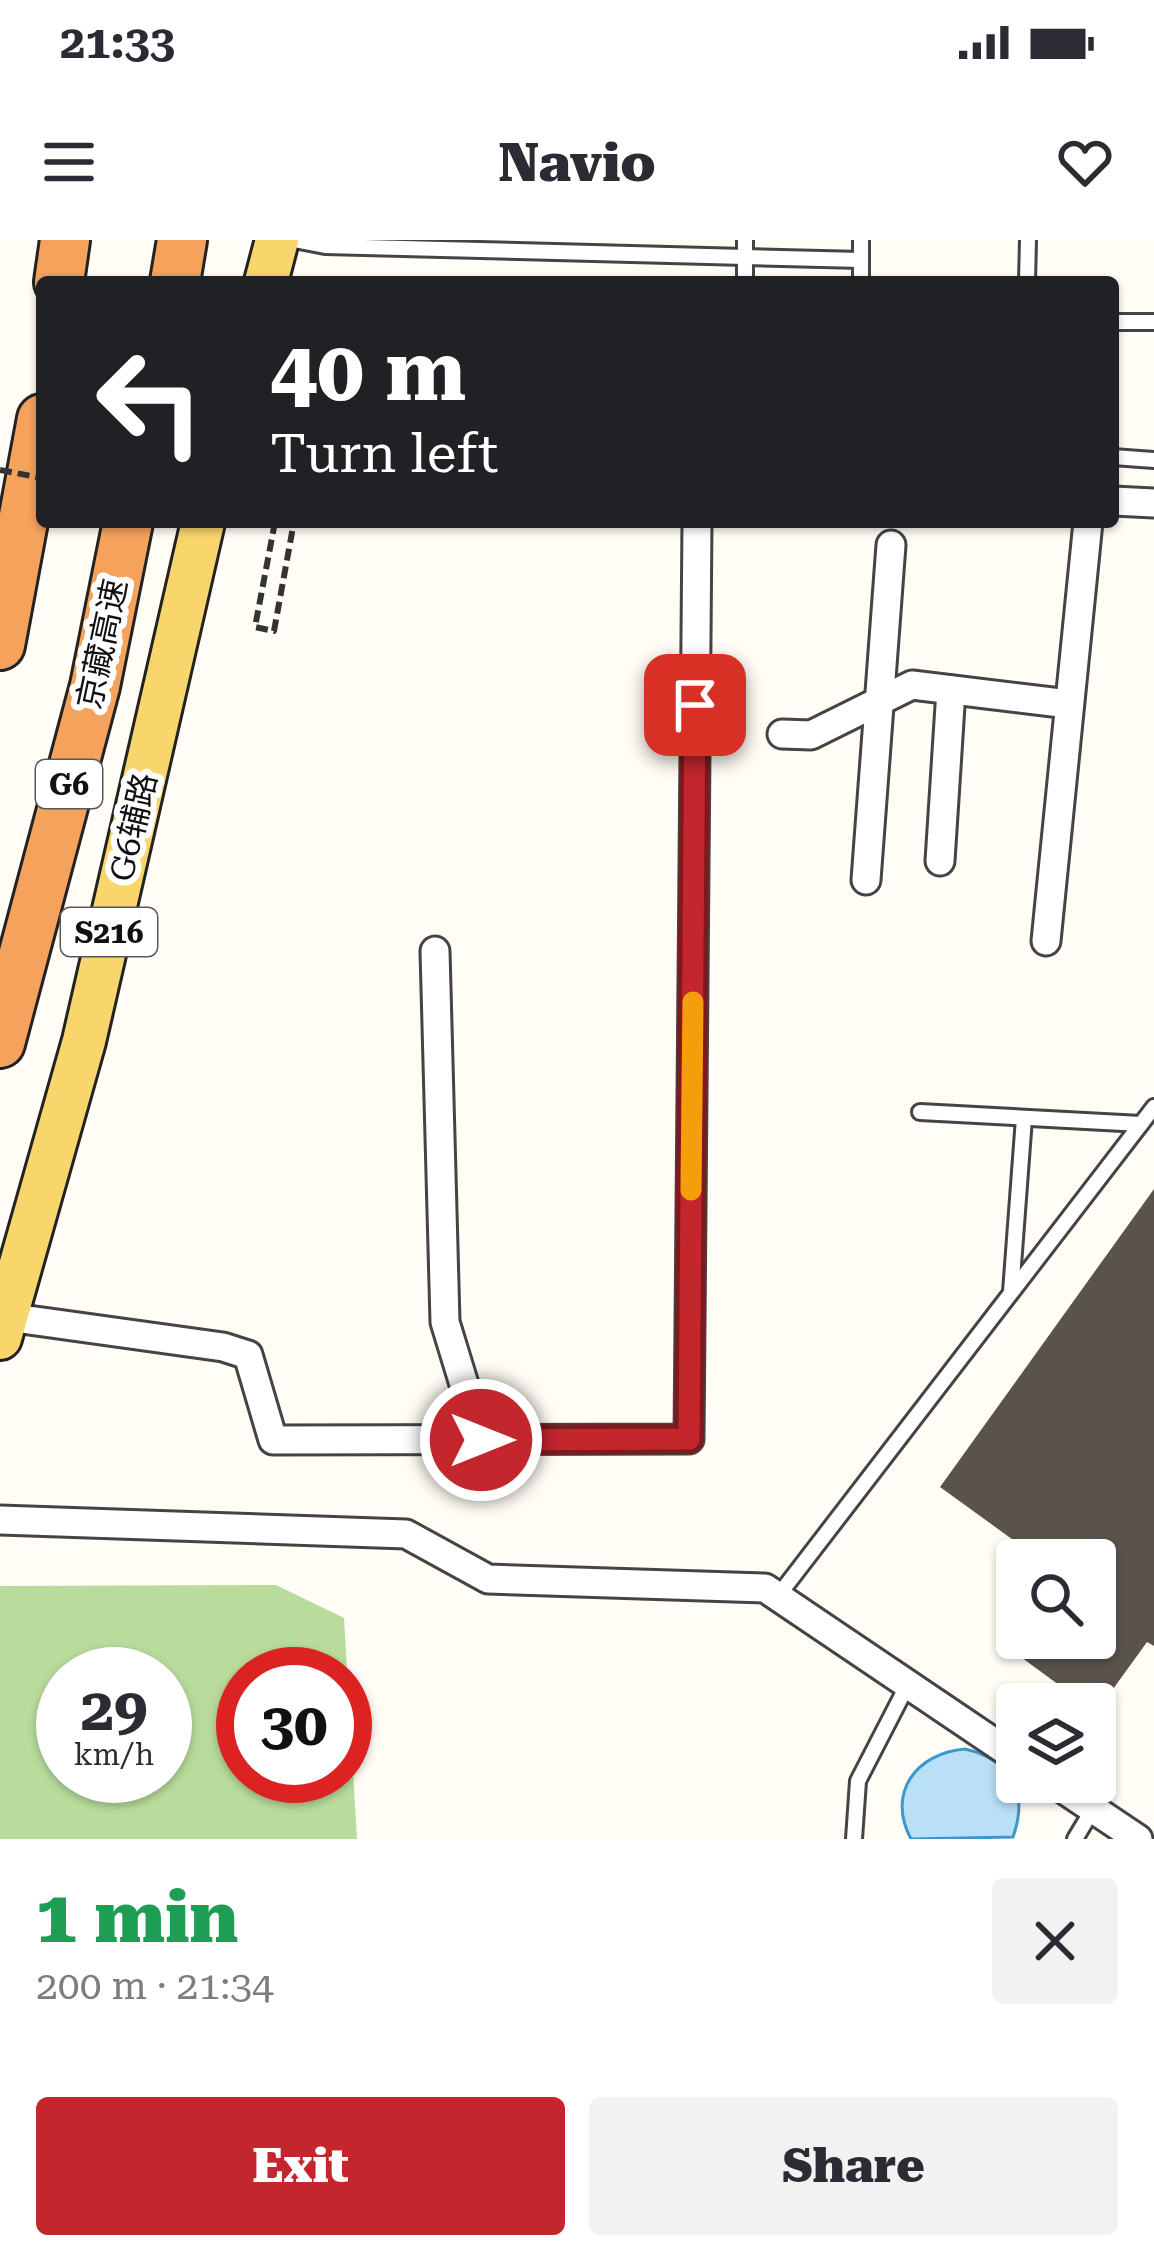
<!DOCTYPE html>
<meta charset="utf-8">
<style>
body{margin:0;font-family:"Roboto Serif","Noto Sans SC",serif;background:#f2f2f3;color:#2b2b33;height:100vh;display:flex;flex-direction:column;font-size:45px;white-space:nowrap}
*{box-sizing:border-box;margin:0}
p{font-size:39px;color:#7c7c81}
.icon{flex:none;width:66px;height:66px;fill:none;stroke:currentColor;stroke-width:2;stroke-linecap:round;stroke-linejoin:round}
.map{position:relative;height:1599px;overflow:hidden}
.side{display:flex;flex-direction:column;background:#fff;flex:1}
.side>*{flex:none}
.hud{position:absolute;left:36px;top:36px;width:1083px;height:252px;border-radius:12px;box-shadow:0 3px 9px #0004;background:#202124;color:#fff;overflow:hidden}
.fabs{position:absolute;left:996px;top:1299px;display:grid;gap:24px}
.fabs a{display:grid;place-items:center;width:120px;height:120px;border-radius:12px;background:#fff;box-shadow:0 3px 9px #0004;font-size:60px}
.speed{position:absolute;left:36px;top:1407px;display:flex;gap:24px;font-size:60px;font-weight:700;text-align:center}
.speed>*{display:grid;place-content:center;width:156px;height:156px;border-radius:50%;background:#fff;box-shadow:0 3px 9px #0004;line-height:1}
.speed small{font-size:30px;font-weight:400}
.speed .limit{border:18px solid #d22;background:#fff;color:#111}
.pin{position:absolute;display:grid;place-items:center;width:102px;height:102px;color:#fff;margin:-51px;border-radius:24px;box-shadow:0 6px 18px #0006}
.me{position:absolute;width:132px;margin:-66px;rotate:90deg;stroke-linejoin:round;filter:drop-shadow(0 0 9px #0008)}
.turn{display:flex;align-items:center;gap:42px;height:252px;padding:0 36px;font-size:54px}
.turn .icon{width:156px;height:156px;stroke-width:2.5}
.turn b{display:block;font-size:84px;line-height:102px}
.round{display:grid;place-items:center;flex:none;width:126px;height:126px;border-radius:12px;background:#f2f2f3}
.overview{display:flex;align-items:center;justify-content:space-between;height:204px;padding:0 36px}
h1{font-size:72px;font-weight:800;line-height:90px;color:#1e9e55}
.action{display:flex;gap:24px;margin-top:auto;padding:24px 36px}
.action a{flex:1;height:138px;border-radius:12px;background:#c4262e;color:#fff;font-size:48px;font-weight:800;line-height:138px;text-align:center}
.action a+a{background:#f2f2f3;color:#2b2b33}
.status{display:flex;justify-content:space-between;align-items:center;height:84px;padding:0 60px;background:#fff;direction:ltr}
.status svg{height:33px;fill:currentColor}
header{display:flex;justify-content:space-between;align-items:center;height:156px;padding:0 36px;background:#fff;font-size:54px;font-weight:800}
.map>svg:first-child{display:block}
.forest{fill:#b9dc9c;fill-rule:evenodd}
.water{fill:#b9e0f7;stroke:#3f96cf;stroke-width:3}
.building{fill:#5a524d}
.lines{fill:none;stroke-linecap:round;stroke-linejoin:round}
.lane-casing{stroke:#444;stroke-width:20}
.street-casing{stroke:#444;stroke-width:33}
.primary-casing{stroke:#222;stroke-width:48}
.highway-casing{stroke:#222;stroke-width:54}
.path{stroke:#333;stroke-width:6;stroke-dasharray:12 6;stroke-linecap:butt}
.lane{stroke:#fff;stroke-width:14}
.street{stroke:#fff;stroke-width:27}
.primary{stroke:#f9d66b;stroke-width:42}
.highway{stroke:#f5a25d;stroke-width:48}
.path-bridge{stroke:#333;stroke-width:6;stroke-dasharray:12 6;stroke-linecap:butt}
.route-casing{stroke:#7f191e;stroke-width:30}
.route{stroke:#c4262e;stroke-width:21}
.slow{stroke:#f59e0b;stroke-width:21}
.labels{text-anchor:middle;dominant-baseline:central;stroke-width:12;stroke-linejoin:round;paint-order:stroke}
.shield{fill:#fff;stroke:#585858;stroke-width:3}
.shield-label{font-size:30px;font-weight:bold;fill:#111}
.street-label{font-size:33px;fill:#111;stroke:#fff}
</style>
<div class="status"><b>21:33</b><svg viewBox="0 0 49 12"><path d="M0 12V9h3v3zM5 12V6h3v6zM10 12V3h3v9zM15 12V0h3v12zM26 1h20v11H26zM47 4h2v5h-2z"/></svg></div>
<header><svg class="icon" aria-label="menu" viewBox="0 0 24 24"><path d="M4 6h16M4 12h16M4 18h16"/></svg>Navio<svg class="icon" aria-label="heart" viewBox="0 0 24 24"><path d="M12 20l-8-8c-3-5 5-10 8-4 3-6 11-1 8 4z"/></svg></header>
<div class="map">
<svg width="1154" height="1599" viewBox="0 0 1154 1599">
<rect width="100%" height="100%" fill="#fffdf5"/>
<path class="forest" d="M276 1345 344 1378 357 1599H0V1346ZM63 1434H165V1536H63ZM243 1434H345V1536H243Z"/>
<path class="water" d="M965 1509C1012 1520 1029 1552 1013 1597L911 1599C886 1552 917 1513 965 1509Z"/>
<path class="building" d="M1154 949V1406L1147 1402 1095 1474V1464H1085L996 1399 1017 1369V1398H1095V1320H1041L940 1247Z"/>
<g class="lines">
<g class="lane-casing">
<g id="lane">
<path d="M294 0 325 6 861 20"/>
<path d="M861 0V42"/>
<path d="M745 42V0"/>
<path d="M1027 42 1028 0"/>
<path d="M1113 82H1154"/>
<path d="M1113 217 1154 220"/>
<path d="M920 872 1141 884"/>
<path d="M1011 1052 1024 878"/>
<path d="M778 1356 1154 867"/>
<path d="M854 1599 858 1541 908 1444"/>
<path d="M1075 1599 1093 1569"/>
</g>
</g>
<g class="street-casing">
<g id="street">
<path d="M1113 261 1154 263"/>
<path d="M782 494 811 495 912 445 1069 464"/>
<path d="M940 621 951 450"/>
<path d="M866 640 891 305"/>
<path d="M1046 701 1088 282"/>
<path d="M435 711 445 1082 481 1200"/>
<path d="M7 1077 223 1107 248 1115 273 1200 689 1199 697 282"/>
<path d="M0 1280 406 1294 488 1339 765 1348 1017 1518"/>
<path d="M1053 1542 1138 1599"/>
</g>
</g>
<g class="primary-casing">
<g id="primary">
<path d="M266 42 277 0"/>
<path d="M0 1098 84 801 203 282"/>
</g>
</g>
<g class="highway-casing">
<g id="highway">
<path d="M59 42 65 0"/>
<path d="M175 42 182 0"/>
<path d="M0 405 42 179"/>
<path d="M0 803 95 446 128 282"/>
</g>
</g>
<path class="path" d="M275 282 255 387 274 391 293 287"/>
<use href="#lane" class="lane"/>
<use href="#street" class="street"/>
<use href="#primary" class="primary"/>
<use href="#highway" class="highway"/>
<path class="path-bridge" d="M0 230 42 238"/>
</g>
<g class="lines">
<g class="route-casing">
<path id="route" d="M481 1200 689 1199 695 465"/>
</g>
<use href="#route" class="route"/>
<path class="slow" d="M691 950 693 762"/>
</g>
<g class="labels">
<g class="shield">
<rect x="36" y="520" width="66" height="48" rx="9"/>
<rect x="61" y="668" width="96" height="48" rx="9"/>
</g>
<g class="shield-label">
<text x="69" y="544">G6</text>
<text x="109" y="692">S216</text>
</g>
<g class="street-label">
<text transform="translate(102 404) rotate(-78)">京藏高速</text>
<text transform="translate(133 587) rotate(-77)">G6辅路</text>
</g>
</g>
</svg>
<div class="fabs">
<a><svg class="icon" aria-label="search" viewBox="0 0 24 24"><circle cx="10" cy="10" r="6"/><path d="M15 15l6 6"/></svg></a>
<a><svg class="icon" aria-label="layers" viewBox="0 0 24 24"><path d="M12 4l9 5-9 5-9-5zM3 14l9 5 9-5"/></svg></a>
</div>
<div class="speed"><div>29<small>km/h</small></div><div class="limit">30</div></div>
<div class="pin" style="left:695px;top:465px;background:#d93025"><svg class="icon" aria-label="arrive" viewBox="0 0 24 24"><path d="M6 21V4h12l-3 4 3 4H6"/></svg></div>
<svg class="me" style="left:481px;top:1200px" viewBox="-20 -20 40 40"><circle r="17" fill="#c4262e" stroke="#fff" stroke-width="3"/><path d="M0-11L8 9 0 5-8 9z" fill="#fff"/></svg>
<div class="hud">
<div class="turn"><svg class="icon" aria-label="left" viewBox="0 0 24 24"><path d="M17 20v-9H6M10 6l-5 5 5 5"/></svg><div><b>40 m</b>Turn left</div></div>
</div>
</div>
<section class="side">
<div class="overview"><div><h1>1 min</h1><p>200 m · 21:34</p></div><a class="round"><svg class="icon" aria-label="close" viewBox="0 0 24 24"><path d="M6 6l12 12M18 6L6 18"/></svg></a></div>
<div class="action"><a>Exit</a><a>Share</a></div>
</section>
